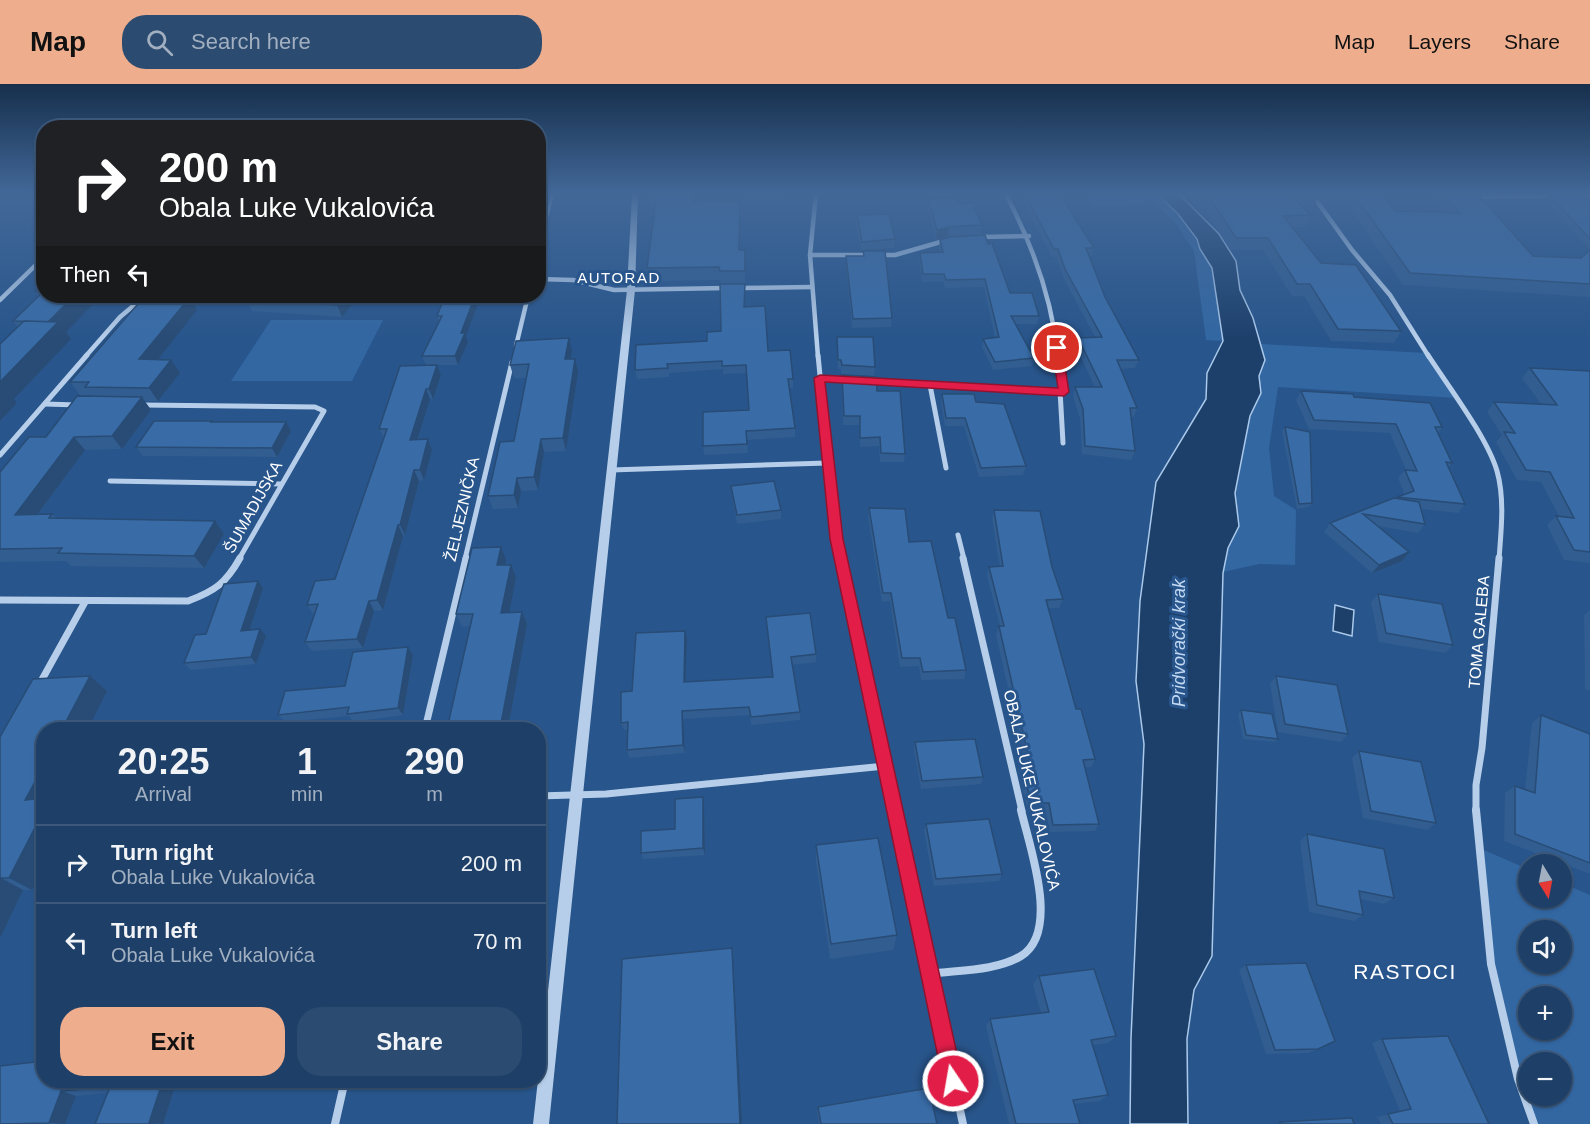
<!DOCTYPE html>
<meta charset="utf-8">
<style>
body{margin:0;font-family:Arial,sans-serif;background:#2b4b71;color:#f1f3f6;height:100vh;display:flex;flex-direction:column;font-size:22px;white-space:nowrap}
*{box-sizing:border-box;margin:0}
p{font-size:20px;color:#a1afc0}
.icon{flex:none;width:33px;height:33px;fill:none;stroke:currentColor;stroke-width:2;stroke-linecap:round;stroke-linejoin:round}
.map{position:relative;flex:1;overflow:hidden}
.sheet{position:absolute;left:36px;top:638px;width:510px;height:366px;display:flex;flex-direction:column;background:#1e4068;border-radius:24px;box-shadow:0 2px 4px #0004,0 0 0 2px #3c597c}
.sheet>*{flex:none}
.banner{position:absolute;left:36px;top:36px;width:510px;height:183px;border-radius:24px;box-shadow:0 2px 4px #0004,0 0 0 2px #3c597c;background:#202124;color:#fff;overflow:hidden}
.needle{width:39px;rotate:170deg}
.buttons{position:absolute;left:1518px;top:770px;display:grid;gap:12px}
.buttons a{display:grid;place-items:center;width:54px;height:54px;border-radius:50%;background:#1e4068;box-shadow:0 2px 4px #0004,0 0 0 2px #3c597c;font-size:30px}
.pin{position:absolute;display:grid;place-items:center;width:51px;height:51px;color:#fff;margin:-26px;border:3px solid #fff;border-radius:50%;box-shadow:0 2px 6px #0007}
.me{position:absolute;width:66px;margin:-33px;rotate:348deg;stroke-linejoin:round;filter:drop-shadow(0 0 4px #0008)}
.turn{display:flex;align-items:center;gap:21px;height:126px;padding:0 24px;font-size:27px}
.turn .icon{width:78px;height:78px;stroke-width:2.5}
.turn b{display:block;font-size:42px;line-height:51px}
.then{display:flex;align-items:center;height:57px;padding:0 24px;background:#0003;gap:12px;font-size:22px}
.eta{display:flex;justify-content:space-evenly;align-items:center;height:102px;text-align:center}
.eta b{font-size:36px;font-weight:800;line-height:42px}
.action{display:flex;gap:12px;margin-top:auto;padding:12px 24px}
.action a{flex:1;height:69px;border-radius:24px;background:#eead8d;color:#111;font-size:24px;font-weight:800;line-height:69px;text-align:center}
.action a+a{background:#2b4b71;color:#f1f3f6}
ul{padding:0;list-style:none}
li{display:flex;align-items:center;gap:18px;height:78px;padding:0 24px;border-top:2px solid #3c597c}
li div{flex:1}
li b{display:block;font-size:22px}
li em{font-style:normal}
header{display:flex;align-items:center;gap:36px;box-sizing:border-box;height:84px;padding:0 30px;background:#eead8d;color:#111}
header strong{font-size:28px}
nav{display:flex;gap:33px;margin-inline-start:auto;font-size:21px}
.search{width:420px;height:54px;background:#2b4b71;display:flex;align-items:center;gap:15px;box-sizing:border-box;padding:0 21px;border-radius:24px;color:#a1afc0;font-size:22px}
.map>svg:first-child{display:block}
.green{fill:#3367a2;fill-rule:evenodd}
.water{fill:#1d406b;stroke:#abc9ea;stroke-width:1.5}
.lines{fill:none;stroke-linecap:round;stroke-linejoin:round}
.service{stroke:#b6cee9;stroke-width:3}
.minor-far3{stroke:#b6cee9;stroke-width:4.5}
.minor-far2{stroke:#b6cee9;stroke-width:5}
.minor-far1{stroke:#b6cee9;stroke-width:7}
.minor{stroke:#b6cee9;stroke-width:8}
.tertiary{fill:#b6cee9;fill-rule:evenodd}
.wall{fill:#315d90}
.shaded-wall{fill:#284c75}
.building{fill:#396ca7;stroke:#284c75;stroke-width:1.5}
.route{fill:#e11d48;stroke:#92132f;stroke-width:1.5}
.labels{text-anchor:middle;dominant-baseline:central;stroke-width:6;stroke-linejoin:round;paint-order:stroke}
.far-neighbourhood-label{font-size:15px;letter-spacing:1.5px;fill:#fff;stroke:#28558b}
.street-label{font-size:16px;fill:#fff;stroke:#28558b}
.water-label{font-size:18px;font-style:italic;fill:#c2d8f1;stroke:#28558b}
.near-neighbourhood-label{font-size:21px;letter-spacing:1.5px;fill:#fff;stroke:#28558b}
</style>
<header>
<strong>Map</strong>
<div class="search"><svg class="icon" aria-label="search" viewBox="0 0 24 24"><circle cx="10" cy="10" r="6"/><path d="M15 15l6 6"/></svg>Search here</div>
<nav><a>Map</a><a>Layers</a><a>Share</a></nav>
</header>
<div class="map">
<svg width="1590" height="1040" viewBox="0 0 1590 1040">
<rect width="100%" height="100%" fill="#28558b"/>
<g class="green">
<path d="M1083 109H1156L1178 130 1197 155 1200 165 1212 184 1223 257 1206 256 1194 167 1177 141 1155 119 1095 123Z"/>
<path d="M271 236H383L352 297H231Z"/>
<path d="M1261 260 1426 269 1457 314 1278 303 1269 364 1274 412 1296 426 1295 481 1259 480 1223 488 1228 464 1239 442 1235 409 1250 332 1261 309 1259 292 1265 276Z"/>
<path d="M1479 764 1528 785V813H1562V799L1590 811V1040H1534L1491 880ZM1528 846H1562V879H1528ZM1528 912H1562V945H1528ZM1528 978H1562V1011H1528Z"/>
</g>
<g class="water">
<path d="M1156 109H1178L1219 150 1236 177 1240 206 1253 234 1265 276 1259 292 1261 309 1250 332 1235 409 1239 442 1228 464 1223 489 1212 872 1194 906 1187 955 1188 1040H1130L1131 954 1144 660 1136 597 1140 517 1156 398 1206 315 1207 289 1223 257 1212 184 1200 165 1197 155 1178 130Z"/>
<path d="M1335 521 1354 526 1352 552 1333 547Z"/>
</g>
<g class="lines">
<path class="service" d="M538 167 553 109"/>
<g class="minor-far3">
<path d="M816 109 810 171 818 273"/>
<path d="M1005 109C1033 161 1052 214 1058 273"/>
<path d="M1311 109 1352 166 1390 211 1429 273"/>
<path d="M1573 111H1590"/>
<path d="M1474 113 1553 112"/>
<path d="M978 153 1029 152"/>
<path d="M810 171H869"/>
<path d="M879 171H895L944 157"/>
<path d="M538 195 573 196 614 206 726 204"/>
<path d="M739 204 811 203"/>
<path d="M0 216 44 173"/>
<path d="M516 262 528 212"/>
<path d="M85 273 120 233 145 212"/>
</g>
<g class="minor-far2">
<path d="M818 271 836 455 840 475"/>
<path d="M1058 271 1063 359"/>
<path d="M1428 271C1448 302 1487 353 1497 387 1505 415 1501 448 1499 475"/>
<path d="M820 294 849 296"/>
<path d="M868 297 1064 308"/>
<path d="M930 301 946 384"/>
<path d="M45 320 78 321"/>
<path d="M142 321 315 323 324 327 239 475"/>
<path d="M0 371 87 271"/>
<path d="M611 386 827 379"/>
<path d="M110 397 281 400"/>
<path d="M958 451 964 475"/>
<path d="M465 475 512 278"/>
</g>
<g class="minor-far1">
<path d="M840 474 895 727"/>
<path d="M963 474 1022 727"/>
<path d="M0 516 188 517C215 507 226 499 240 474"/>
<path d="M39 601 85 518"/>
<path d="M425 645 466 474"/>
<path d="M538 712 606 710 885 682"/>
<path d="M1476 727V701L1482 664 1499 474"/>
</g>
<g class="minor">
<path d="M895 726 963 1040"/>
<path d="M1476 726 1491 880 1518 995 1534 1040"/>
<path d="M930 890C959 886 996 887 1021 872 1061 848 1029 761 1021 726"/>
<path d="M335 1040 345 996"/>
</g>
<path class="tertiary" d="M632 109H638L635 206 549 1040H533L627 206Z"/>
</g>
<g class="wall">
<path d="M647 109H697L696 118 740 117V166L745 179V200H720V196L649 197 647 184 656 122H649Z"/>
<path d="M742 109H781V122H743Z"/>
<path d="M1023 109H1027L1094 164 1092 172H1089L1105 213 1139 276 1135 284 1121 285 1137 324 1134 333H1131L1135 367 1131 376 1082 370 1080 334 1073 312 1075 303H1095L1076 263 1078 254 1095 253 1063 193 1056 173H1052L1026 124 1027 119 1022 111Z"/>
<path d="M1186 109H1380L1395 127 1442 128 1429 116 1433 109H1477L1533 172 1581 174 1590 166 1545 116 1549 110 1590 115V214L1588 213 1403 201 1347 120H1325L1318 111 1314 121H1301L1310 131 1305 143H1292L1321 179 1401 247 1394 259 1331 257 1304 212H1292L1263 166H1231L1205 125 1198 126Z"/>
<path d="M928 115 958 120 982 141 980 150 948 152 936 155 927 123Z"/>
<path d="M857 131 895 155 894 164 861 166 856 140Z"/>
<path d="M940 156 1039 232 1037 240H1015L1034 274 1032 282 993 286 982 263 983 255 995 254 984 203 945 204 943 197 922 198 919 177 920 169 940 168 939 163Z"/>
<path d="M863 167 892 234 891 243 852 244 846 181V172H863Z"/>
<path d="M44 199 66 248 71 255 14 315 17 319 0 337V260L18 243 13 237 38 212 35 207Z"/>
<path d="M745 208V223L768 267 793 295V304H790L795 344V353L747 356 748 369 704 371 703 362 749 326 747 289 723 290V285L669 289V293L637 295 635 286 707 257 721 247Z"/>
<path d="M249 212H359L342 233 252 227 246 215Z"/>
<path d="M445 212H481L466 252 468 258 458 281H437L441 291 433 315H430L418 356 428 355 432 366 424 396 419 397 405 451 403 452 383 526 374 527 363 564 312 567 305 558 315 531H314L307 521 335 495 384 354 379 345 434 281H426L422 272 439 238 437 232Z"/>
<path d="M197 226 158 275 180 289 158 317H144L151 326 122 365 85 366 38 430H52L56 434 215 437 224 450 204 484 71 482 66 477 0 478V388L46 353 93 313 91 311H80L70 298Z"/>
<path d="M837 253 875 283 874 292 841 290V285H838Z"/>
<path d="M572 267 570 275 578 288 566 367 544 368 538 406 521 407 518 424 493 425 488 412 514 357 527 294H514L510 281Z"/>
<path d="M1530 284 1590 287V479L1564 476 1547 441 1556 432H1559L1541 398 1517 396 1496 358 1502 351 1487 328 1494 318 1541 320 1522 294Z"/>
<path d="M842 291 877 307 905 370 904 378H880L879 362 860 363 859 341H843Z"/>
<path d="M1301 307 1354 313 1442 343 1438 349 1452 379 1448 384 1465 420 1458 429 1421 425 1425 440 1418 449 1378 442 1402 477 1372 489 1324 448 1330 439 1396 415 1397 413 1405 411 1398 394 1405 386H1406L1390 349 1309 345 1296 316Z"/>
<path d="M942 310 976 318 1026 382 1023 391 979 393 964 342H945L941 319Z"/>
<path d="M212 337 213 338H286L291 347 277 373 143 372 136 363Z"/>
<path d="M1285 343 1312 419 1309 423 1297 425 1282 347Z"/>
<path d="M731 402 781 426V435L737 440 732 411Z"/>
<path d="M869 424 909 458 948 534 966 586 964 595 921 596 919 582 900 583 890 517 882 518 868 433Z"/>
<path d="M994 426 1052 483 1063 515 1059 524H1048L1076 625 1095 675 1091 683H1085L1099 740 1095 747 1050 748 1045 727H1028L1020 695 1024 688H1027L996 551 999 542H1000L987 492 989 483H1000L992 435Z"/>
<path d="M506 476 505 481H511L516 493 509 529 522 528 527 540 508 645H447L470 542 462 543 456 530Z"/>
<path d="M263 504 249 546 266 552 256 580 191 586 184 579 206 550Z"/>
<path d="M1378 510 1453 561 1445 569 1379 558 1371 518Z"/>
<path d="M1590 526V607L1585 605 1584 531Z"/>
<path d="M766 533 816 570V578L792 581 800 628V636L751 641 750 631 683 635 685 669 629 674 627 666 628 646H624L621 639 632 607 687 555 685 598 773 593Z"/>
<path d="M408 563 413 571 403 631 353 638 349 632 285 638 278 631 345 602Z"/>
<path d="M90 592 107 607 44 645 32 806H23L0 854V653Z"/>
<path d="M1276 592 1348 650 1341 658 1278 648 1270 600Z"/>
<path d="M1241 626 1278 655 1275 658 1243 655 1238 630Z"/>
<path d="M1541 631 1590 650V790L1504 757 1505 709 1515 702 1525 705 1532 639Z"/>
<path d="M915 658 983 693 981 700 921 705 914 666Z"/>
<path d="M1359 667 1436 739 1427 746 1363 734 1352 674Z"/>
<path d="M703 713 704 720 705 771 643 775 641 769 675 745Z"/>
<path d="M926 740 1002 790 999 797 934 802 924 747Z"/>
<path d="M1307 750 1394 814 1384 820 1360 815 1363 831 1354 837 1309 828 1300 757Z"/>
<path d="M816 761 897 851 893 866 830 875 816 779Z"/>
<path d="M1246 881 1335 957 1309 969 1266 970 1239 886Z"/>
<path d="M1039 892 1116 952 1108 959 1093 961 1108 1011 1100 1017 1074 1020 1080 1040H1009L986 942 990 935 1041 929 1033 900Z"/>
<path d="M1382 955 1489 1040H1381L1377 1033 1400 1027 1372 959Z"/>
<path d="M0 982 177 996 163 1040H95L107 1009 76 1012 65 1040H0Z"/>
<path d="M818 1023 937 1040H819L817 1028Z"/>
</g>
<g class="shaded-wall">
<path d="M544 109H550L538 150V128Z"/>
<path d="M694 109H697L694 130 693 118Z"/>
<path d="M949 143 948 152 936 155 937 146Z"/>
<path d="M74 212H101L66 248 71 255 14 315 17 319 0 337V298L48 238Z"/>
<path d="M344 212H359L342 233 337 221Z"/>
<path d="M475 212H481L466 252 468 258 458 281 455 272 461 249Z"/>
<path d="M190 213 197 226 148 288 139 275Z"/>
<path d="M569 254 572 267 568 288 565 275Z"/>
<path d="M575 275 578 288 566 367 563 354Z"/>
<path d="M171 276 180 289 158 317 149 304Z"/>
<path d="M437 281 441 291 433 315 429 305Z"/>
<path d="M426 305 430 315 414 367 410 356Z"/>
<path d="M142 313 151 326 122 365 112 352Z"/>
<path d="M286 338 291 347 277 373 272 364Z"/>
<path d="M74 353 85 366 28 443 15 431Z"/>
<path d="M428 355 432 366 424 396 420 386Z"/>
<path d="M541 355 544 368 538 406 534 393Z"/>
<path d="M414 386 419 397 405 451 400 441Z"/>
<path d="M517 394 521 407 518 424 514 411Z"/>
<path d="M215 437 224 450 204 484 194 472Z"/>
<path d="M398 441 403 452 383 526 377 516Z"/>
<path d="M501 463 506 476 502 494 497 481Z"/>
<path d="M1409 468 1402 477 1372 489 1379 481Z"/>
<path d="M511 481 516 493 507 541 501 529Z"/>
<path d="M258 497 263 504 247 554 241 547Z"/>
<path d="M369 517 374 527 363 564 357 555Z"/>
<path d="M522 528 527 540 508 645H500Z"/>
<path d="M260 545 266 552 256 580 251 573Z"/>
<path d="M685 547 687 555 685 606 684 598Z"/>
<path d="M408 563 413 571 403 631 398 624Z"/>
<path d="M90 592 107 607 88 645H62Z"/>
<path d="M682 627 683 635 685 669 683 661Z"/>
<path d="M44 681V781L32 806 9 794 25 716Z"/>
<path d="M703 713 704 720 705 771 703 764Z"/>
<path d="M1 794 23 806 0 854V796Z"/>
<path d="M732 864 733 875 742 1040H740Z"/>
<path d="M163 996H177L163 1040 149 1039Z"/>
<path d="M61 1007 76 1012 65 1040 49 1039Z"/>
</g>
<g class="building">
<path d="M538 109H544L538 128Z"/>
<path d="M647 109H694L693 118 740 117 739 166H745V187H720L719 183 647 184 657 109Z"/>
<path d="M742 109H781L742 110Z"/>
<path d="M1027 109H1059L1094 164H1086L1105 213 1139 276H1117L1137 324H1130L1135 367 1085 362 1083 325 1075 303H1102L1078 254 1102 253 1065 185 1058 165H1054L1028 116H1031Z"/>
<path d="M1198 109H1319L1291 110 1310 131 1283 132 1321 179 1356 181 1401 247 1338 245 1310 200H1297L1268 154H1236L1210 114H1202Z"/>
<path d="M1353 109H1380L1395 127 1460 129 1441 109H1477L1533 172 1581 174 1590 166V200L1410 189Z"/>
<path d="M1549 110H1578L1590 115V155Z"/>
<path d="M956 114 958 120 973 119 982 141 949 143 937 146 928 115Z"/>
<path d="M889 130 895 155 862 158 857 131Z"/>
<path d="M985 151 988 160 992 159 1010 209H1032L1039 232H1011L1034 274 995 278 983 255 999 253 985 195 946 196 944 190H923L920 169 943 168 940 156 950 153Z"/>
<path d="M863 167H885L892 234 853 235 846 172H864Z"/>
<path d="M44 199V207H35Z"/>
<path d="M720 200H745L744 223 765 222 768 267 790 266 793 295H788L795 344 746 347 747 360 703 362V328L749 326 746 281 722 282V277L667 280 668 284 635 286 636 261 707 257V248L721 247Z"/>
<path d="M44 207V212H74L48 238 13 237Z"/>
<path d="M249 212H344L337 221 246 215Z"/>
<path d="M445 212H475L461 249H465L455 272H422L442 232H437Z"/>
<path d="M144 213H190L139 275 171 276 149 304 85 303 89 298H70Z"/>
<path d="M24 237 58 238 0 298V260Z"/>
<path d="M837 253H873L875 283 842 281 841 276H838Z"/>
<path d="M569 254 565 275H575L563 354 541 355 534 393 517 394 514 411 488 412 500 358 514 357 529 280 510 281 516 257Z"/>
<path d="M437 281 429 305H426L410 356 428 355 420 386H414L400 441H398L377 516 369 517 357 555 305 558 318 520 307 521 315 497 335 495 387 345H379L400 282Z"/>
<path d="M1530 284 1590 287V468L1574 466 1556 432 1574 434 1550 388 1526 386 1504 348 1515 349 1494 318 1557 321Z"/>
<path d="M842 291 876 293 877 307H900L905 370 881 369 880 353 860 354V332H844Z"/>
<path d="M1301 307 1353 310 1354 313 1430 319 1442 343H1435L1452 379 1446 378 1465 420 1397 413 1414 407 1405 386 1417 387 1396 340 1314 336Z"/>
<path d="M942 310H974L976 318 1004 320 1026 382 981 384 965 334H946Z"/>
<path d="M77 312 142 313 112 352 74 353 15 431 52 430 49 434 215 437 194 472 58 469 62 464 0 465V388L29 353H46Z"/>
<path d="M154 337H212L211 338H286L272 364 136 363Z"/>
<path d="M1285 343 1310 348 1312 419 1299 420Z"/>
<path d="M774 397 781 426 737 431 731 402Z"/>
<path d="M1394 414 1419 418 1425 440 1363 430 1409 468 1379 481 1330 439Z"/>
<path d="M869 424 905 425 909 458 931 457 948 534H955L966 586 923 588 920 574H902L891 509H883Z"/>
<path d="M994 426 1040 427 1052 483 1063 515 1046 516 1076 625H1081L1095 675 1083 676 1099 740 1053 741 1049 719H1031L1024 688H1032L999 542H1004L989 483 1003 482Z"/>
<path d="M501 463 497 481H511L501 529 522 528 500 645H447L473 530H456L472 464Z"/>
<path d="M258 497 241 547 260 545 251 573 184 579 195 551 206 550 224 500Z"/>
<path d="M1378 510 1442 520 1453 561 1386 549Z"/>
<path d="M810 529 816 570 791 573 800 628 751 633 749 623 682 627 683 661 627 666 628 638 621 639V608L632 607 636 549 685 547 684 598 773 593 766 533Z"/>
<path d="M408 563 398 624 347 630 349 623 278 631 285 607 345 602 353 568Z"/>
<path d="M90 592 62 645H44V681L25 716 44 714V726L9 794H1L0 796V653L33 595Z"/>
<path d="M1276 592 1337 601 1348 650 1285 640Z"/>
<path d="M1241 626 1272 630 1278 655 1246 651Z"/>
<path d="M1541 631 1590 650V779L1515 750V702L1535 709Z"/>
<path d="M289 641 288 645H245Z"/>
<path d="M975 655 983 693 922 697 915 658Z"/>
<path d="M1359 667 1421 678 1436 739 1371 727Z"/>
<path d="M703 713V764L641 769V747L675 745V715Z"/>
<path d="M989 735 1002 790 936 795 926 740Z"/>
<path d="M1307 750 1384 765 1394 814 1359 807 1363 831 1317 821Z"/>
<path d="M878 754 897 851 831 860 816 761Z"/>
<path d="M732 864 740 1040H617L622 875Z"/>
<path d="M1306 879 1335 957 1318 965 1275 966 1246 881Z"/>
<path d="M1094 885 1116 952 1091 956 1108 1011 1073 1016 1080 1040H1016L990 935 1049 928 1039 892Z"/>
<path d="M1448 952 1489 1040H1393L1388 1030 1411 1025 1382 955Z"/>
<path d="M44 977V996H163L149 1039H155L154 1040H95L110 1003 61 1007 49 1039 0 1040V982Z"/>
<path d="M929 1004 937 1040H821L818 1023Z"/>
<path d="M1352 1034 1354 1040H1280V1038Z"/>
</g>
<linearGradient id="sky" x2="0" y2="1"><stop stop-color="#162f4c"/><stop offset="0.43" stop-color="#426898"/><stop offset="1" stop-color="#426898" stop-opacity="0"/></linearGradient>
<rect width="1590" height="255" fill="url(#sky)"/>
<path class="route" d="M1057 261 1062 264 1069 308 1064 312 825 298 843 455 963 997 960 1004 953 1007 946 1004 943 997 830 455 814 294 820 291 1058 304 1052 264Z"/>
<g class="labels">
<g class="far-neighbourhood-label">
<text x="619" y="193">AUTORAD</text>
</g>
<g class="street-label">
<text transform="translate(253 423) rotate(-61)">ŠUMADIJSKA</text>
<text transform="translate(462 425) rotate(-77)">ŽELJEZNIČKA</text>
<text transform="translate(1479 548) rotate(-85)">TOMA GALEBA</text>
<text transform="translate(1032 706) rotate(77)">OBALA LUKE VUKALOVIĆA</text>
</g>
<g class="water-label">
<text transform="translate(1179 559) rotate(-90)">Pridvorački krak</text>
</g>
<g class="near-neighbourhood-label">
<text x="1405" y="887">RASTOCI</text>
</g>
</g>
</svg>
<div class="buttons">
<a><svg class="needle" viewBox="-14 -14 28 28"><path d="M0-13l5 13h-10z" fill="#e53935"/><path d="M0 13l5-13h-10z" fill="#a1afc0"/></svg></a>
<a><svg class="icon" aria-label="sound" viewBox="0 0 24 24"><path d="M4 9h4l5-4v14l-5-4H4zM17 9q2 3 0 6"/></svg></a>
<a>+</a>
<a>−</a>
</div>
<div class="pin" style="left:1057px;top:264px;background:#d93025"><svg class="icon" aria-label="arrive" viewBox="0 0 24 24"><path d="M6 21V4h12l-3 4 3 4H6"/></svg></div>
<svg class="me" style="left:953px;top:997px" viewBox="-20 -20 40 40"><circle r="17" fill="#e11d48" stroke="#fff" stroke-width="3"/><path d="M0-11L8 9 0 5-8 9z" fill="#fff"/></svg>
<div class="banner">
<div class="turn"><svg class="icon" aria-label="right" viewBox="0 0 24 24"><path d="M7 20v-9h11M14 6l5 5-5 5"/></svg><div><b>200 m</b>Obala Luke Vukalovića</div></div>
<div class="then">Then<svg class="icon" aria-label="left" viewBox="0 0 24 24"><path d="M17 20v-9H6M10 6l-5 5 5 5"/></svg></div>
</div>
<section class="sheet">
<div class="eta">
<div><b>20:25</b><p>Arrival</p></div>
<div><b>1</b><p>min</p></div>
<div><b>290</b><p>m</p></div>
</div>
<ul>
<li><svg class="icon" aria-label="right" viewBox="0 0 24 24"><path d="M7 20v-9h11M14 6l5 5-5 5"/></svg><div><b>Turn right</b><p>Obala Luke Vukalovića</p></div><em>200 m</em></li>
<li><svg class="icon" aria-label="left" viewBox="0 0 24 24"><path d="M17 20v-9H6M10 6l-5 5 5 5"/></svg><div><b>Turn left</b><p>Obala Luke Vukalovića</p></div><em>70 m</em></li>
</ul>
<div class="action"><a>Exit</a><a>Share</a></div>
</section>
</div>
